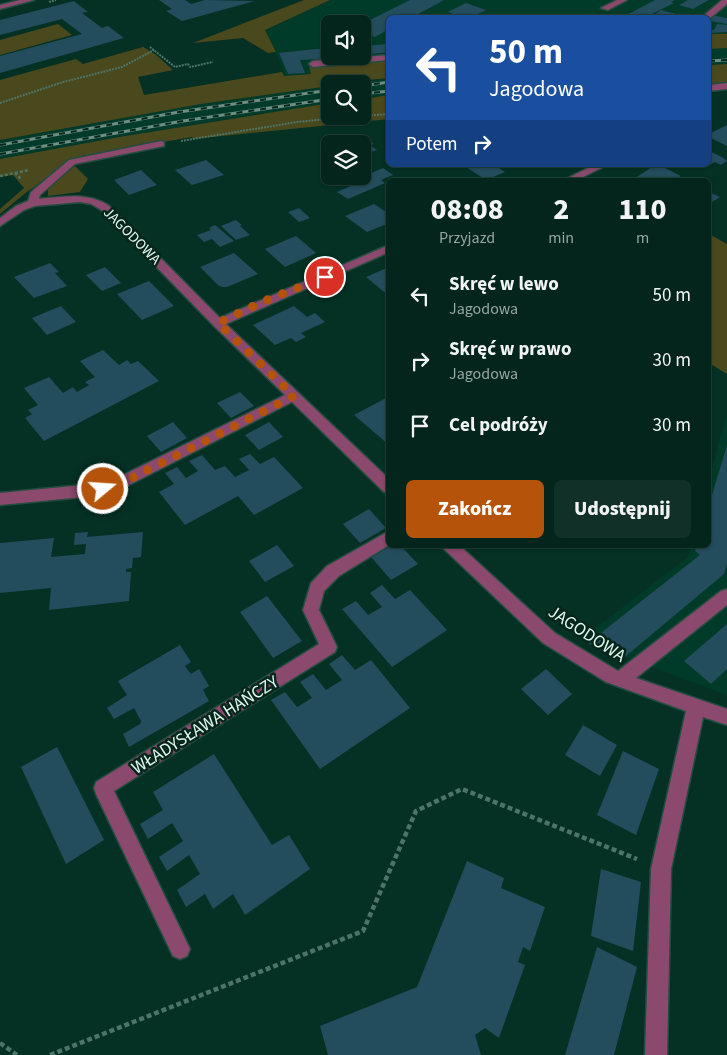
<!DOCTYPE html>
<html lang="pl">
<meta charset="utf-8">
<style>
body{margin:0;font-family:"Source Sans 3",sans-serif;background:#113128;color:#f1f3f6;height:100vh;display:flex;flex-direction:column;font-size:19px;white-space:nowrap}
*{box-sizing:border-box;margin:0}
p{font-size:16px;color:#97a5a3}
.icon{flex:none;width:28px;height:28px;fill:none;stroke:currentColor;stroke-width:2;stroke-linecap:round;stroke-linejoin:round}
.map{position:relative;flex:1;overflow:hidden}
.details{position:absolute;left:386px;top:178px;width:325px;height:370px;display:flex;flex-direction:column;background:#03251b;border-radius:8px;box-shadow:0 1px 4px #0004,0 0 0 1px #24423a}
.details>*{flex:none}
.guide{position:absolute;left:386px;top:15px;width:325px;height:152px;border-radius:8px;box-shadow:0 1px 4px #0004,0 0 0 1px #24423a;background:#1a4fa0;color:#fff;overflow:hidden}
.tools{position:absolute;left:321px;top:15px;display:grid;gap:10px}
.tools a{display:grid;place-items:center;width:50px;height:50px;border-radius:8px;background:#03251b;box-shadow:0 1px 4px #0004,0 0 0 1px #24423a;font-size:25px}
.pin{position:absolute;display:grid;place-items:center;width:42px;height:42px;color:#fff;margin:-21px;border:2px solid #fff;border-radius:50%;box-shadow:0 1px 5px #0007}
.me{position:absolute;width:55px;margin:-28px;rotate:72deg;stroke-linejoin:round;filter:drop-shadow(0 0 4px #0008)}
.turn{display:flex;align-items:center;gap:18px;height:105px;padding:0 20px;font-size:22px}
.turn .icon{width:65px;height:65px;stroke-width:2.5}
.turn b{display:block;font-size:35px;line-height:42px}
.then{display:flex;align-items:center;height:48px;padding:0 20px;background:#0003;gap:10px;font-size:19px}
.eta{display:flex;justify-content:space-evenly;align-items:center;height:85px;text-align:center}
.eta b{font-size:30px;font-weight:800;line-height:35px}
.action{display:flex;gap:10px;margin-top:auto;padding:10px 20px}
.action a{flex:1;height:58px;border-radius:8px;background:#b45309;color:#fff;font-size:20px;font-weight:800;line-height:58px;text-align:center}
.action a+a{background:#113128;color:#f1f3f6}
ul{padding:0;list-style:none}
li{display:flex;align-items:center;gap:15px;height:65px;padding:0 20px}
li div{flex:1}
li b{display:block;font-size:19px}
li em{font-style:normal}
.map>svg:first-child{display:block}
.built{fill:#003a29;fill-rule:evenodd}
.green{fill:#4a491d}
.building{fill:#234c5d}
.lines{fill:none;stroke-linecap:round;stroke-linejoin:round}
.minor-casing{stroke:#234d40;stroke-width:3}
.path-far2{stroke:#4e7367;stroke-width:2;stroke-dasharray:2 1;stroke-linecap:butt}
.path-far1{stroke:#4e7367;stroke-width:2.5;stroke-dasharray:3 2;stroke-linecap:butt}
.path{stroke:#4e7367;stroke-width:4.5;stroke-dasharray:5 3;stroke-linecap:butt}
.minor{fill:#8b496d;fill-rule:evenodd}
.rail-casing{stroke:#6c8e83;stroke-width:3}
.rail{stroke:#05261b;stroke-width:2;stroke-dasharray:6;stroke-linecap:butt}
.route{stroke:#b45309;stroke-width:9;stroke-dasharray:0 16.2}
.labels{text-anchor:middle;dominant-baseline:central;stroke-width:5;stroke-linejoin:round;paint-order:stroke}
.far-street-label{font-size:15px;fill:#e0f6ed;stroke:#05261b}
.street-label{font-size:18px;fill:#e0f6ed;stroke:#05261b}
</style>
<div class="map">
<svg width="727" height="1055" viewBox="0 0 727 1055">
<rect width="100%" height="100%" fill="#043124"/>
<g class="built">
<path d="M330 0H727V34H709V18H389V59L309 66 311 74 284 76 276 52 265 30ZM330 24H362V56H330Z"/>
<path d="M727 48V64L709 65V49Z"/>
<path d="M389 78V95L363 99 362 84H343Z"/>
<path d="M330 86V103L119 137 0 159V140L201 104Z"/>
<path d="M727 413V695L580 640 688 557 691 545H709V480Z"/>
</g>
<g class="green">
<path d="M304 0H330L265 30 276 52 268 53 243 38 193 43Z"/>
<path d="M58 24 72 35 0 55V40Z"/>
<path d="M709 34H727V48L709 49Z"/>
<path d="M143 47 155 54 173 70 138 77 144 95 282 72 284 76 311 74 309 66 389 59V78L330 84V86L201 104 0 140V80L76 59 83 64Z"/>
<path d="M727 64V85L709 86V65Z"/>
<path d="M389 95V119L193 139 192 137 81 156 28 191 0 214V209L24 188 13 175 0 177V159L119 137 330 103V116H362L363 99Z"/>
<path d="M75 166 88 179 80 192 48 196V187Z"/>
<path d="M709 234 727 244V374L709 363Z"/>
</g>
<g class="building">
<path d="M159 0H185L191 4 205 0 255 1 182 21 166 11 172 9Z"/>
<path d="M410 0H444L411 18H389V29L375 37 362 33V24Z"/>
<path d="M655 0H675L671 2 674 3 644 18H621Z"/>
<path d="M688 0H709L693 9 679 5Z"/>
<path d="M74 1 88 12 82 13 102 28 108 26 124 38 0 73V56L82 34 62 19 0 35V20Z"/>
<path d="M466 3 486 10 470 18H464L448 12Z"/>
<path d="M661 10 688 17V18H665L654 15Z"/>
<path d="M712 15 727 18V24L709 21Z"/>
<path d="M717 24 727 25V32L709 33V29L714 30Z"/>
<path d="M389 44V52L362 55V46Z"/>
<path d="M315 49H330V56L334 58 300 60 305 73 288 74 279 53Z"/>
<path d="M727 125V146L709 137V134Z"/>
<path d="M359 135 374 144 370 145 377 150 365 154 362 158V144H343L357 138 355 136Z"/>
<path d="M709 151 722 157 727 161 721 165 715 162 709 165Z"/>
<path d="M206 160 224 175 192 185 175 170Z"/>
<path d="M463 165H494L505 172 486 180Z"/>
<path d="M655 165H659L681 176 673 180H643L637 177Z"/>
<path d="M383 168 393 175 381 180 385 183 348 199 337 192 364 180 360 178Z"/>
<path d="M141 170 157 185 129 195 114 180Z"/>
<path d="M709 192 720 197 709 204Z"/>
<path d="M374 204 389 214V223L367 232 345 216Z"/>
<path d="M299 208 310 218 299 222 288 212Z"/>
<path d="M236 220 242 225 240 226 250 235 236 240 221 226Z"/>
<path d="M215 225 234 241 220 247 212 239 204 242 197 235 211 230 209 228Z"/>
<path d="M296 236 316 253 285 267 265 249Z"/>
<path d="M234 253 258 274 227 287H223L219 286 200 267Z"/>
<path d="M50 263 59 272 55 273 67 286 34 298 14 277Z"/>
<path d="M105 267 121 283 102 291 86 275Z"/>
<path d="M389 267V296L366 277Z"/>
<path d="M149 281 174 306 142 320 117 294Z"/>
<path d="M61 306 76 322 47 335 32 318Z"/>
<path d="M294 306 307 317 315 313 325 322 301 333 306 337 296 342 291 338 275 345 253 325Z"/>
<path d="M103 350 119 365 127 360 131 364 138 361 159 381 44 441 25 418 32 414 28 410 38 405 24 388 49 377 63 393 73 387 77 392 89 385 85 382 95 377 80 361Z"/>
<path d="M240 392 254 406 231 418 217 403Z"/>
<path d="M386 398 389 400V445L354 415Z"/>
<path d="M173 422 187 438 161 452 147 436Z"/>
<path d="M269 422 283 437 259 450 245 435Z"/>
<path d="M727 445V564L724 574 620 661 588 643 700 555 695 551 697 545H709V505Z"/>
<path d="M250 454 260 464 274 457 303 488 254 515 238 496 185 525 159 492 174 484 165 473 177 467 186 478 198 471 189 461 202 455 215 470 225 466 235 477 249 470 239 459Z"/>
<path d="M369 509 386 528 360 543 343 524Z"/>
<path d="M88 532 87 537 143 532 141 557 133 558 132 568 126 569V572H131L129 601 49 610 51 588 0 593V543L54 538 51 557 85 554 86 544 74 545 75 533Z"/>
<path d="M277 545 294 566 265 582 249 561Z"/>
<path d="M393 545H400L418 564 391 580 371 557Z"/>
<path d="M382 585 395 599 410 590 447 630 392 667 342 609 356 601 368 615 382 607 370 593Z"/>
<path d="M267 596 302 641 273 658 240 612Z"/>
<path d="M727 624V669L711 684 684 661Z"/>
<path d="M180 645 191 662 185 666 191 674 199 669 209 686 203 690 209 701 129 747 123 734 140 724 141 721 134 708 114 719 107 708 127 695 118 681Z"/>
<path d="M342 655 355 670 371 660 410 708 320 769 271 700 285 692 297 707 312 698 300 682 313 674 326 690 342 680 329 664Z"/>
<path d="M546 669 572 694 548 715 521 689Z"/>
<path d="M583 725 617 745 600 776 565 755Z"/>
<path d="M57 747 104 840 66 864 21 767Z"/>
<path d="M623 751 659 769 636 835 597 815Z"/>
<path d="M214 754 272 845 289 835 310 869 245 915 233 894 213 909 205 894 186 907 177 890 200 874 189 855 167 871 159 857 183 841 172 823 148 839 140 824 163 810 153 792Z"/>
<path d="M467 861 504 878 501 888 545 907 530 951 523 947 518 962 525 965 499 1038 485 1028 475 1035 481 1055H328L320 1026 417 987Z"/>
<path d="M601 869 641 882 633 951 591 936Z"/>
<path d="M597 947 637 967 614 1055H565Z"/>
</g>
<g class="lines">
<g class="minor-casing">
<g id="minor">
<path d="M20 0H34L0 9V5Z"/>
<path d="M617 0H627L608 10 601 8Z"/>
<path d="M722 0H727V4L709 19 701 18Z"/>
<path d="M389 55V60L313 67 309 64 313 61Z"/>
<path d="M727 83V89L709 91V85Z"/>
<path d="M161 141 164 142V146L75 164 40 195 39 199C63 197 86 192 108 205L220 318 389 245V252L226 324 389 479V493L384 492 292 402 121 489 94 496 0 505V493L94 484 113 480 285 395 214 326 100 209 91 204 80 202 35 206 24 210 0 226V218L16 206 28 201 31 192 69 160Z"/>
<path d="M594 165H607L577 180H564Z"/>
<path d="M389 531V545L339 576 324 591 319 610 337 647 335 652 114 791 190 949 187 956 180 959 173 956 96 794 94 788 96 782 319 644 303 610 311 583 327 566Z"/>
<path d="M441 545H459L555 633 618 671 721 591 727 589V605L636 678 727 709V725L703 717 671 869 667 1055H645L651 869 686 711 606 682 543 643 444 549Z"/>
</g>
</g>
<g class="path-far2">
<path d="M49 2 56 0"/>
<path d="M150 47 175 67 188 64 190 67 213 62"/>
<path d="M0 103 63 82 122 67 154 50"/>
<path d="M362 116 389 114"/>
<path d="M181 141 297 122 358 116"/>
</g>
<g class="path-far1">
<path d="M15 173 29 170"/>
<path d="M0 176 15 173 21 179"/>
</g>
<g class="path">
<path d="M0 1043 17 1055"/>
<path d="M50 1055 363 931 416 811 462 789 637 859"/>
</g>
<use href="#minor" class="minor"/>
<g class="rail-casing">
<g id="rail">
<path d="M709 61 727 60"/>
<path d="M362 86 389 82"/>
<path d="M362 94 389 91"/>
<path d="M0 145 179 112 330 90"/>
<path d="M0 154 183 121 330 99"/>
</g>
</g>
<use href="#rail" class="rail"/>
</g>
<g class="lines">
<path class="route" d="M103 489 128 480 294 396 218 323 262 302 325 277"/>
</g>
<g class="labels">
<g class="far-street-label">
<text transform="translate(132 236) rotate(45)">JAGODOWA</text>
</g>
<g class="street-label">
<text transform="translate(587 634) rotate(33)">JAGODOWA</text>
<text transform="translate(205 725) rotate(-32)">WŁADYSŁAWA HAŃCZY</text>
</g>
</g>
</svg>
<div class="tools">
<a><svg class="icon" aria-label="sound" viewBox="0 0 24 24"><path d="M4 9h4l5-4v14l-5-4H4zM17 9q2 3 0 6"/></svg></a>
<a><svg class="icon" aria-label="search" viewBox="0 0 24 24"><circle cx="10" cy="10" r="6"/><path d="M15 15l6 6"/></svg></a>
<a><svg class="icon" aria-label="layers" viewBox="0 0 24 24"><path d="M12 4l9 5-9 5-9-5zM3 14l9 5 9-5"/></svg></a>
</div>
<div class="pin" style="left:325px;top:277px;background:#d93025"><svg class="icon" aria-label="arrive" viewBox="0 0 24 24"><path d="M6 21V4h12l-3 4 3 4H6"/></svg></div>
<svg class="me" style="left:103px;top:489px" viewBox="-20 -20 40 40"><circle r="17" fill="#b45309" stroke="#fff" stroke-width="3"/><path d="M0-11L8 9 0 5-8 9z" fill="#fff"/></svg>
<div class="guide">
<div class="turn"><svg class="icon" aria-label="left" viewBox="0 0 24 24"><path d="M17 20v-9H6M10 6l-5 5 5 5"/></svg><div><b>50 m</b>Jagodowa</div></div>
<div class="then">Potem<svg class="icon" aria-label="right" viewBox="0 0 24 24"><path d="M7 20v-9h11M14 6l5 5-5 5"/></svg></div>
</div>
<section class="details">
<div class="eta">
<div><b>08:08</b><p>Przyjazd</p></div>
<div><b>2</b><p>min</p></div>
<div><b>110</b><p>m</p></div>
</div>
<ul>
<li><svg class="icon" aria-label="left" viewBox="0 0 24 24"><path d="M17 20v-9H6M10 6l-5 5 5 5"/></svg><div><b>Skręć w lewo</b><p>Jagodowa</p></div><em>50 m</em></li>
<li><svg class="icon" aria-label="right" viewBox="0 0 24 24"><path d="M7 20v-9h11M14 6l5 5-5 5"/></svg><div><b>Skręć w prawo</b><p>Jagodowa</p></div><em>30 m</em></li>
<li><svg class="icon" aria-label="arrive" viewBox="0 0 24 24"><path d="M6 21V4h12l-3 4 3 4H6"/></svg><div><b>Cel podróży</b></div><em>30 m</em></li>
</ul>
<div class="action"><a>Zakończ</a><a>Udostępnij</a></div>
</section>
</div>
